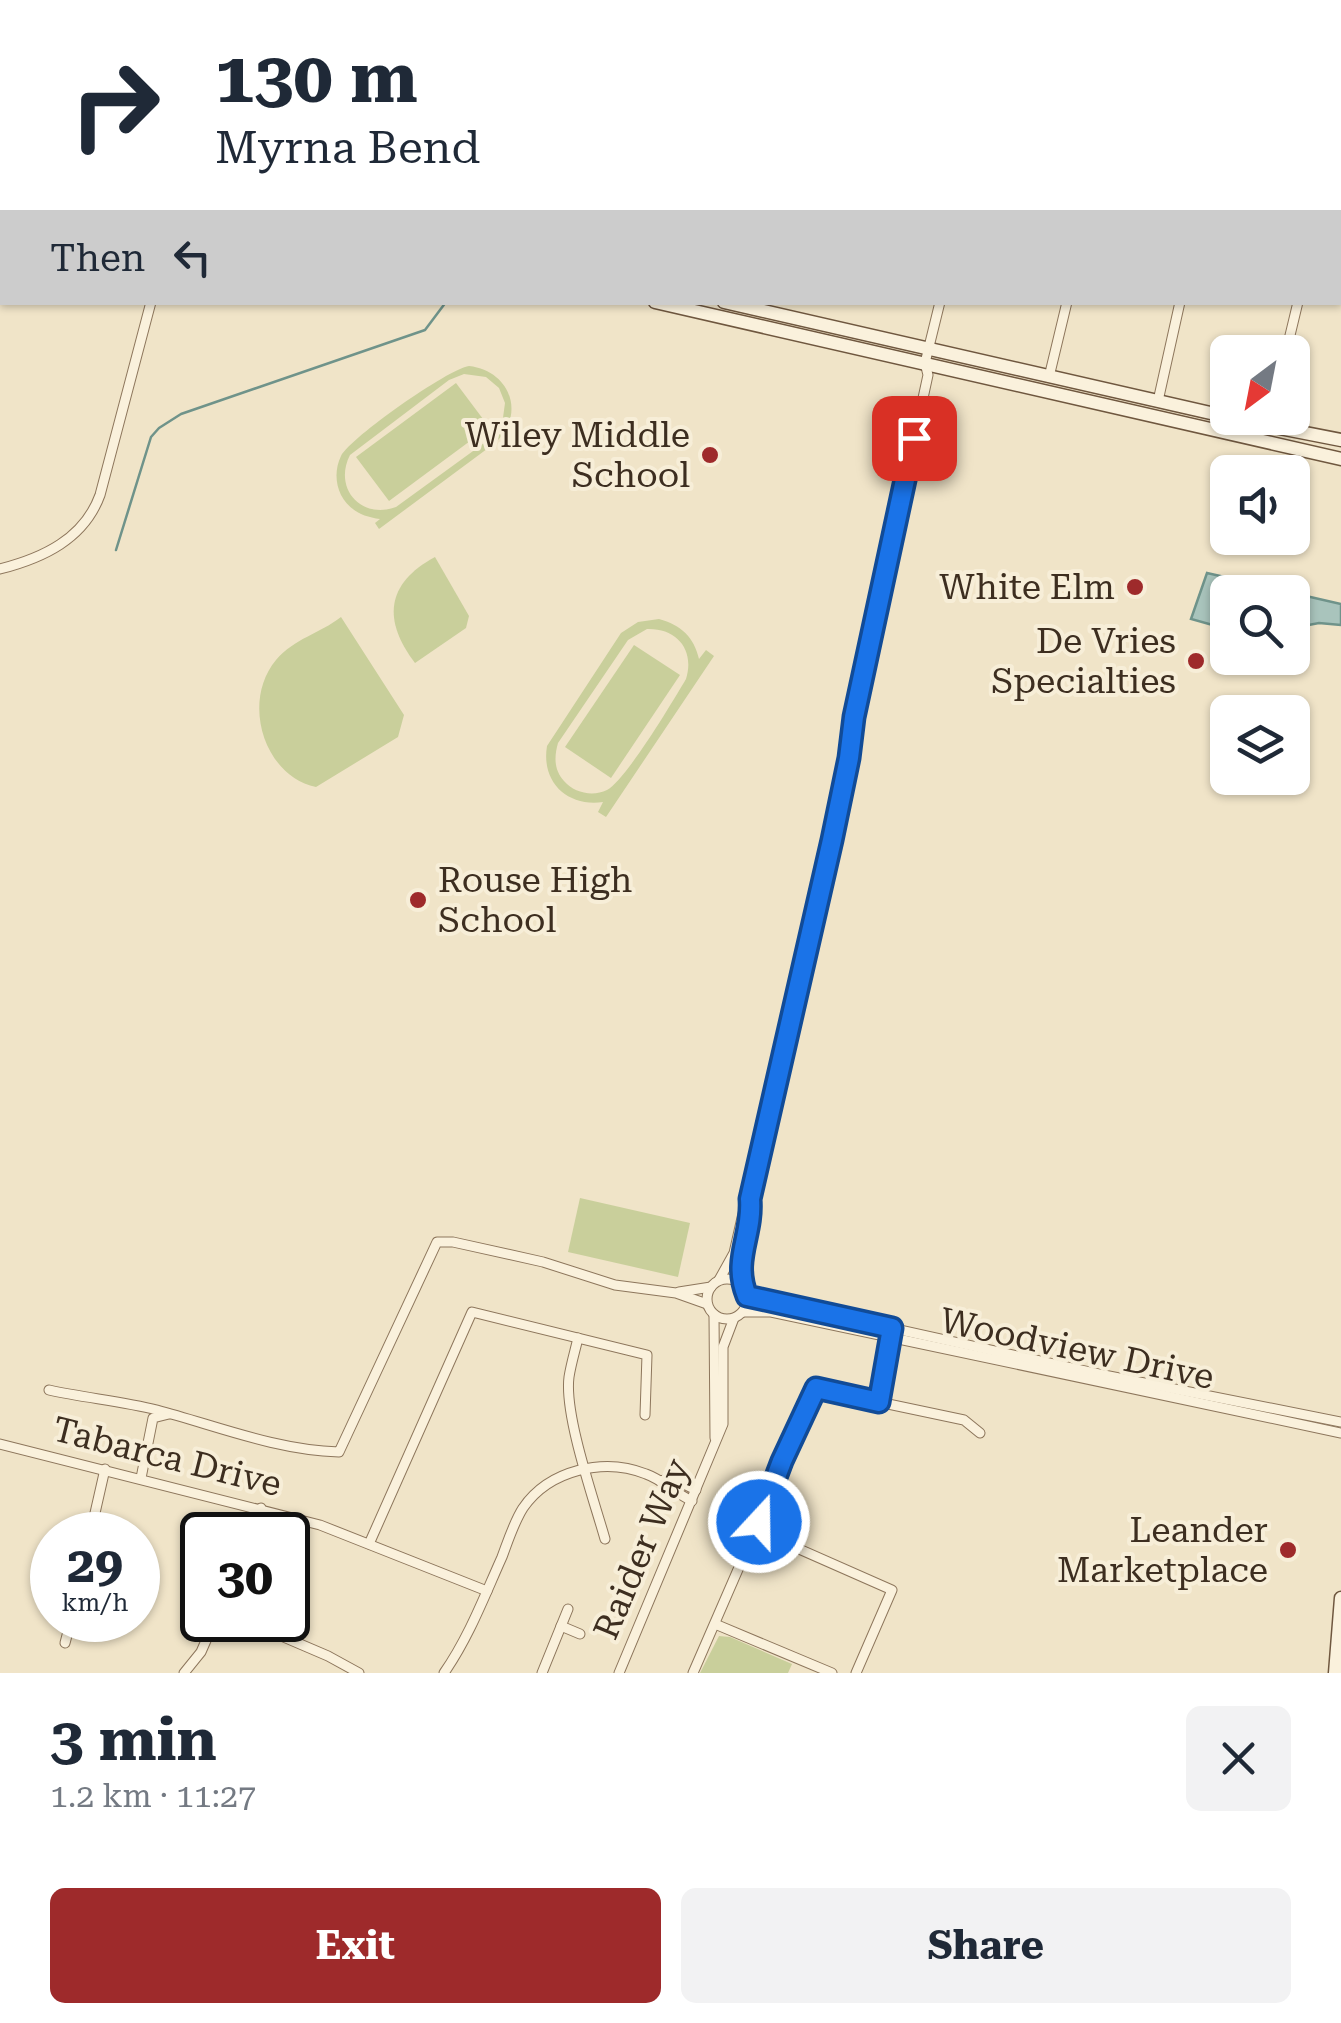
<!DOCTYPE html>
<meta charset="utf-8">
<style>
body{margin:0;font-family:"Roboto Serif",serif;background:#f2f2f3;color:#1f2937;height:100vh;display:flex;flex-direction:column;font-size:38px;white-space:nowrap}
*{box-sizing:border-box;margin:0}
p{font-size:32px;color:#747a83}
.icon{flex:none;width:55px;height:55px;fill:none;stroke:currentColor;stroke-width:2;stroke-linecap:round;stroke-linejoin:round}
.map{position:relative;height:1673px;overflow:hidden}
.side{display:flex;flex-direction:column;background:#fff;flex:1}
.side>*{flex:none}
.hud{position:absolute;left:0px;top:0px;width:1342px;height:305px;box-shadow:0 2px 8px #0004;background:#fff;color:#1f2937;overflow:hidden}
.needle{width:65px;rotate:212deg}
.controls{position:absolute;left:1210px;top:335px;display:grid;gap:20px}
.controls a{display:grid;place-items:center;width:100px;height:100px;border-radius:15px;background:#fff;box-shadow:0 2px 8px #0004;font-size:50px}
.speed{position:absolute;left:30px;top:1512px;display:flex;gap:20px;font-size:50px;font-weight:700;text-align:center}
.speed>*{display:grid;place-content:center;width:130px;height:130px;border-radius:50%;background:#fff;box-shadow:0 2px 8px #0004;line-height:1}
.speed small{font-size:25px;font-weight:400}
.speed .limit{border:5px solid #111;border-radius:15px;background:#fff;color:#111}
.pin{position:absolute;display:grid;place-items:center;width:85px;height:85px;color:#fff;margin:-42px;border-radius:20px;box-shadow:0 5px 15px #0006}
.me{position:absolute;width:110px;margin:-55px;rotate:21deg;stroke-linejoin:round;filter:drop-shadow(0 0 8px #0008)}
.turn{display:flex;align-items:center;gap:35px;height:210px;padding:0 50px;font-size:45px}
.turn .icon{width:130px;height:130px;stroke-width:2.5}
.turn b{display:block;font-size:70px;line-height:85px}
.then{display:flex;align-items:center;height:95px;padding:0 50px;background:#0003;gap:20px;font-size:38px}
.round{display:grid;place-items:center;flex:none;width:105px;height:105px;border-radius:15px;background:#f2f2f3}
.summary{display:flex;align-items:center;justify-content:space-between;height:170px;padding:0 50px}
h1{font-size:60px;font-weight:700;line-height:75px}
.cta{display:flex;gap:20px;margin-top:auto;padding:20px 50px}
.cta a{flex:1;height:115px;border-radius:15px;background:#9e2a2b;color:#fff;font-size:40px;font-weight:700;line-height:115px;text-align:center}
.cta a+a{background:#f2f2f3;color:#1f2937}
.map>svg:first-child{display:block}
.green{fill:#c9cf9b;fill-rule:evenodd}
.water{fill:#a9c4bc;stroke:#6f938a;stroke-width:2.5}
.lines{fill:none;stroke-linecap:round;stroke-linejoin:round}
.stream{stroke:#6f938a;stroke-width:2.5}
.street-casing{stroke:#8d765c;stroke-width:11}
.secondary-casing{stroke:#6f573f;stroke-width:15}
.street{stroke:#faf1dc;stroke-width:9}
.secondary{stroke:#faf1dc;stroke-width:12}
.route-casing{stroke:#114b97;stroke-width:25}
.route{stroke:#1a73e8;stroke-width:18}
.poi-dot{fill:#9e2a2b;stroke:#f7eed8;stroke-width:4}
.labels{text-anchor:middle;dominant-baseline:central;stroke-width:8;stroke-linejoin:round;paint-order:stroke}
.poi-label{font-size:35px;fill:#3d2e20;stroke:#f7eed8;text-anchor:end}
.street-label{font-size:35px;fill:#3d2e20;stroke:#f7eed8}
</style>
<div class="map">
<svg width="1341" height="1673" viewBox="0 0 1341 1673">
<rect width="100%" height="100%" fill="#f0e4c8"/>
<g class="green">
<path d="M469 366C511 371 526 415 495 443L379 529 375 523 380 519C363 517 349 510 341 495 335 483 335 468 341 456 351 437 448 369 469 366ZM464 374 486 377 499 388 505 403 502 425 491 438 396 507C361 520 333 488 350 455L449 380Z"/>
<path d="M456 383 489 427 389 501 356 457Z"/>
<path d="M435 557 469 616 466 628 415 663C383 621 385 584 435 557Z"/>
<path d="M341 617 404 715 398 737 316 787C264 776 241 702 276 660 295 638 319 634 341 617Z"/>
<path d="M659 619C681 625 694 637 699 659L706 650 714 656 606 817 598 812 603 802C567 807 541 782 547 746L621 633 638 622ZM647 629C677 628 695 650 686 679 673 701 626 780 607 790 593 797 574 793 564 781 554 770 554 757 558 743L628 640Z"/>
<path d="M634 645 680 675 611 778 565 747Z"/>
<path d="M580 1198 690 1223 678 1277 568 1252Z"/>
<path d="M719 1636 730 1637 792 1664 788 1673H700Z"/>
</g>
<g class="water">
<path d="M1207 573 1291 592H1228L1227 629 1191 619Z"/>
<path d="M1293 593 1341 604V625L1319 623 1293 628Z"/>
</g>
<g class="lines">
<g class="stream">
<path d="M590 2 591 0"/>
<path d="M116 550 151 437 159 428 181 414 425 330 446 302"/>
</g>
<g class="street-casing">
<g id="street">
<path d="M195 0 196 2"/>
<path d="M23 2V0"/>
<path d="M242 2 244 0"/>
<path d="M667 2 668 0"/>
<path d="M892 2V0"/>
<path d="M0 105 2 94"/>
<path d="M1340 152 1341 148"/>
<path d="M1340 288H1341"/>
<path d="M1286 352 1298 302"/>
<path d="M1049 377 1067 302"/>
<path d="M1158 401 1180 302"/>
<path d="M0 569C43 558 84 539 100 495L151 302"/>
<circle cx="727" cy="1299" r="20"/>
<path d="M719 1280 734 1253 744 1209 751 1199"/>
<path d="M741 1285C738 1255 752 1228 751 1199L832 840 849 758 854 717 928 375 925 363 940 302"/>
<path d="M679 1292 711 1287"/>
<path d="M747 1296 1099 1374 1341 1422"/>
<path d="M743 1312H771L1341 1433"/>
<path d="M714 1315 715 1438"/>
<path d="M578 1338C575 1351 571 1364 569 1377 564 1415 594 1500 605 1539"/>
<path d="M49 1390C85 1398 121 1401 157 1410 217 1426 276 1450 339 1452L437 1242H453L543 1262 615 1285 676 1293 707 1304"/>
<path d="M879 1402 891 1335"/>
<path d="M0 1444 320 1525 487 1591"/>
<path d="M141 1478 153 1418 169 1414"/>
<path d="M660 1481 672 1478 696 1490"/>
<path d="M756 1530 892 1590 856 1673"/>
<path d="M90 1535 105 1469"/>
<path d="M252 1535 261 1508"/>
<path d="M369 1544 472 1312 647 1355 645 1415"/>
<path d="M244 1620 328 1656 359 1673"/>
<path d="M715 1624 832 1673"/>
<path d="M561 1626 580 1634"/>
<path d="M65 1643 71 1620"/>
<path d="M184 1673 201 1652 215 1620"/>
<path d="M444 1673C469 1637 484 1597 502 1557 508 1541 514 1522 523 1508 549 1470 604 1457 646 1474 663 1480 675 1493 692 1501"/>
<path d="M542 1673 568 1609"/>
<path d="M619 1673 723 1424V1347L734 1318"/>
<path d="M693 1673 773 1489 781 1461 817 1389 964 1420 980 1433"/>
</g>
</g>
<g class="secondary-casing">
<g id="secondary">
<path d="M0 141H2"/>
<path d="M0 156H2"/>
<path d="M655 302 1341 459"/>
<path d="M724 302 1228 417"/>
<path d="M1228 418 1341 440"/>
<path d="M1335 1673 1341 1598"/>
</g>
</g>
<use href="#street" class="street"/>
<use href="#secondary" class="secondary"/>
</g>
<g class="lines">
<g class="route-casing">
<path id="route" d="M759 1522 782 1461 816 1388 879 1402 892 1328 747 1296C732 1259 753 1236 750 1199L832 840 849 758 854 717 914 438"/>
</g>
<use href="#route" class="route"/>
</g>
<g class="poi-dot">
<circle cx="710" cy="455" r="10"/>
<circle cx="1135" cy="587" r="10"/>
<circle cx="1196" cy="661" r="10"/>
<circle cx="418" cy="900" r="10"/>
<circle cx="1288" cy="1550" r="10"/>
</g>
<g class="labels">
<g class="poi-label">
<text x="690" y="435">Wiley Middle<tspan x="690" dy="40">School</tspan></text>
<text x="1115" y="587">White Elm</text>
<text x="1176" y="641">De Vries<tspan x="1176" dy="40">Specialties</tspan></text>
<text x="438" y="880" text-anchor="start">Rouse High<tspan x="438" dy="40">School</tspan></text>
<text x="1268" y="1530">Leander<tspan x="1268" dy="40">Marketplace</tspan></text>
</g>
<g class="street-label">
<text transform="translate(1077 1349) rotate(12)">Woodview Drive</text>
<text transform="translate(167 1457) rotate(14)">Tabarca Drive</text>
<text transform="translate(642 1549) rotate(-67)">Raider Way</text>
</g>
</g>
</svg>
<div class="controls">
<a><svg class="needle" viewBox="-14 -14 28 28"><path d="M0-13l5 13h-10z" fill="#e53935"/><path d="M0 13l5-13h-10z" fill="#747a83"/></svg></a>
<a><svg class="icon" aria-label="sound" viewBox="0 0 24 24"><path d="M4 9h4l5-4v14l-5-4H4zM17 9q2 3 0 6"/></svg></a>
<a><svg class="icon" aria-label="search" viewBox="0 0 24 24"><circle cx="10" cy="10" r="6"/><path d="M15 15l6 6"/></svg></a>
<a><svg class="icon" aria-label="layers" viewBox="0 0 24 24"><path d="M12 4l9 5-9 5-9-5zM3 14l9 5 9-5"/></svg></a>
</div>
<div class="speed"><div>29<small>km/h</small></div><div class="limit">30</div></div>
<div class="pin" style="left:914px;top:438px;background:#d93025"><svg class="icon" aria-label="arrive" viewBox="0 0 24 24"><path d="M6 21V4h12l-3 4 3 4H6"/></svg></div>
<svg class="me" style="left:759px;top:1522px" viewBox="-20 -20 40 40"><circle r="17" fill="#1a73e8" stroke="#fff" stroke-width="3"/><path d="M0-11L8 9 0 5-8 9z" fill="#fff"/></svg>
<div class="hud">
<div class="turn"><svg class="icon" aria-label="right" viewBox="0 0 24 24"><path d="M7 20v-9h11M14 6l5 5-5 5"/></svg><div><b>130 m</b>Myrna Bend</div></div>
<div class="then">Then<svg class="icon" aria-label="left" viewBox="0 0 24 24"><path d="M17 20v-9H6M10 6l-5 5 5 5"/></svg></div>
</div>
</div>
<section class="side">
<div class="summary"><div><h1>3 min</h1><p>1.2 km · 11:27</p></div><a class="round"><svg class="icon" aria-label="close" viewBox="0 0 24 24"><path d="M6 6l12 12M18 6L6 18"/></svg></a></div>
<div class="cta"><a>Exit</a><a>Share</a></div>
</section>
